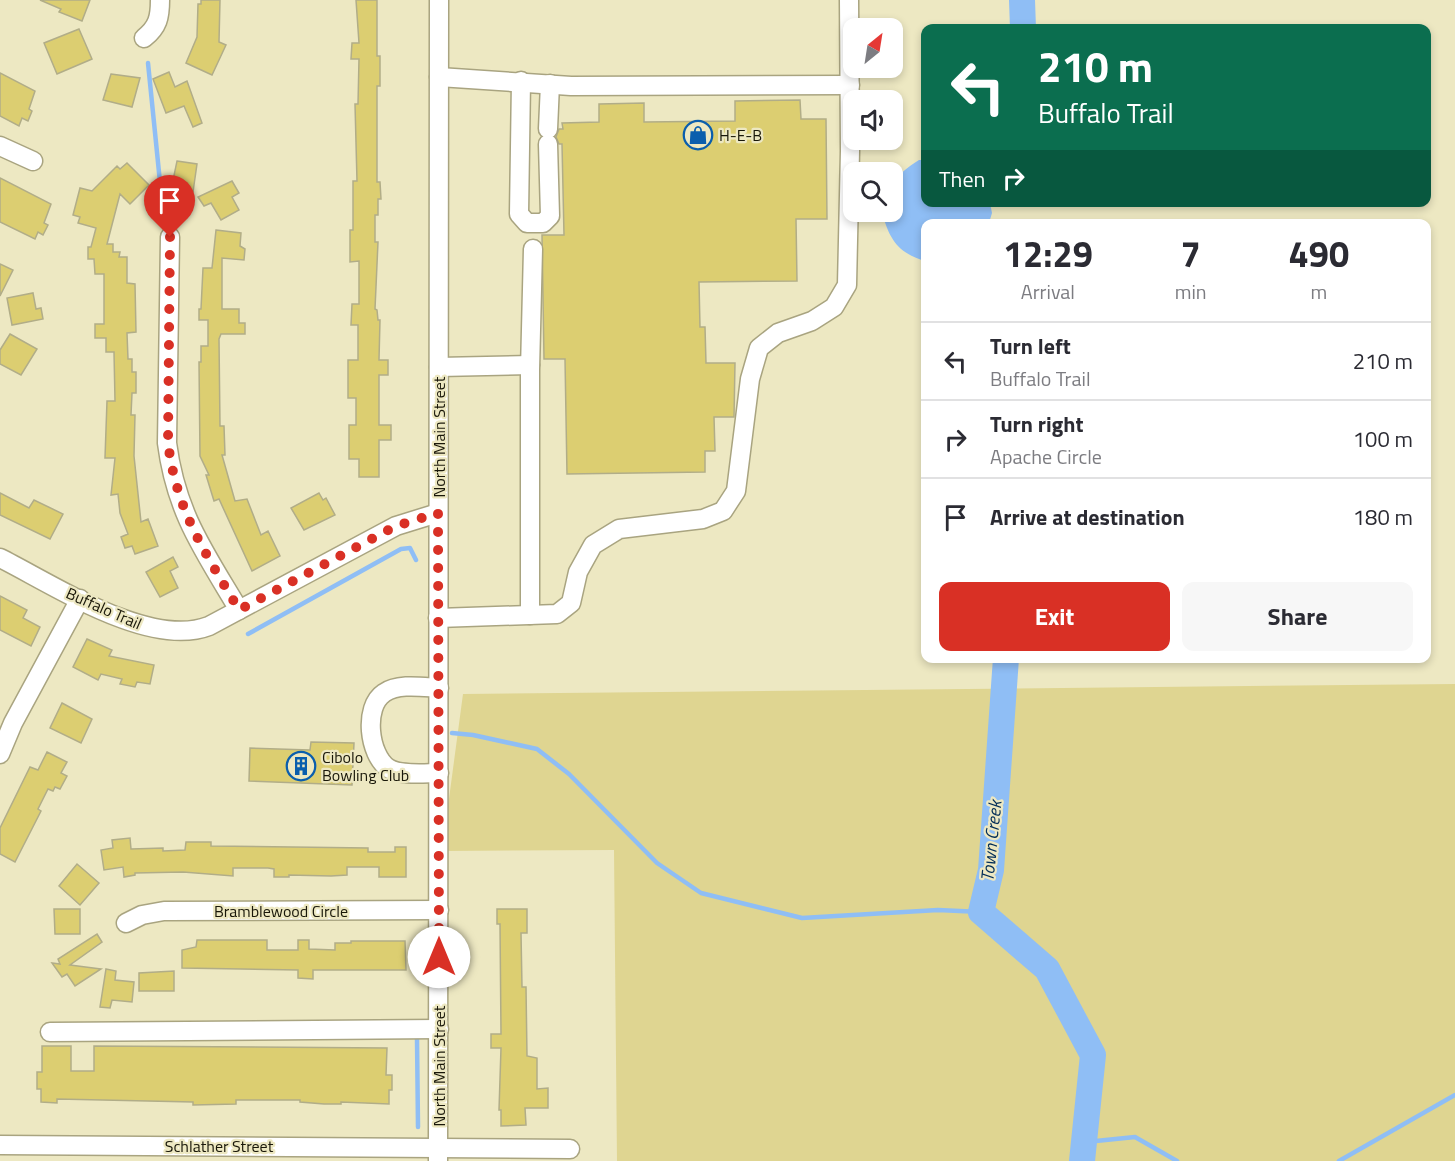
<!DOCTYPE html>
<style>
body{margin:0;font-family:"Titillium Web",sans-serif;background:#f7f7f7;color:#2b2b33;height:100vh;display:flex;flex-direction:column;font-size:22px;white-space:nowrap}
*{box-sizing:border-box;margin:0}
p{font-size:20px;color:#7c7c81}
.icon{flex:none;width:33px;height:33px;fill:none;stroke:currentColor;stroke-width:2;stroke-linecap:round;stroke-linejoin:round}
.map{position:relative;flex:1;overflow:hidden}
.panel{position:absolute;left:921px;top:219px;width:510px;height:444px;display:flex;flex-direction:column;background:#fff;border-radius:12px;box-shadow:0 3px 9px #0003}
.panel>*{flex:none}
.top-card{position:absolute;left:921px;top:24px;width:510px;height:183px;border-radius:12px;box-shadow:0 3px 9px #0003;background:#0b6e4f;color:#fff;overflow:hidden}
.needle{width:39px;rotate:30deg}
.controls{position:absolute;left:843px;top:18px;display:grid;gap:12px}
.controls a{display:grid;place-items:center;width:60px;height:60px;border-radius:12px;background:#fff;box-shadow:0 3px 9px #0003;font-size:30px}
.pin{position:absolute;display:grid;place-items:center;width:51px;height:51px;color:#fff;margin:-62px -26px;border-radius:50% 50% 50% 0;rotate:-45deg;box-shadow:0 0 6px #0007}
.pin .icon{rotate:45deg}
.me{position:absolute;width:66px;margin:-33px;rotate:0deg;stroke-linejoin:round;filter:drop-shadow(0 0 4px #0008)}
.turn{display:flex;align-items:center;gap:21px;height:126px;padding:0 18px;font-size:27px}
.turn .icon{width:78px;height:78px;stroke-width:2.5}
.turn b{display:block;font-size:42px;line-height:51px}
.then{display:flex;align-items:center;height:57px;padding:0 18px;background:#0003;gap:12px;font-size:22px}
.eta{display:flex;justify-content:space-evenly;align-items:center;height:102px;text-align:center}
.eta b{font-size:36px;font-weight:700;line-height:42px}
.cta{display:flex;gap:12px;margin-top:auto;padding:12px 18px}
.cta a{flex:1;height:69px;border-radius:12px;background:#d93025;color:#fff;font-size:24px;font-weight:700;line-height:69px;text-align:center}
.cta a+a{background:#f7f7f7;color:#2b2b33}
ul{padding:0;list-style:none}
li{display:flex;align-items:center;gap:18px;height:78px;padding:0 18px;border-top:2px solid #e1e1e2}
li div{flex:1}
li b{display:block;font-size:22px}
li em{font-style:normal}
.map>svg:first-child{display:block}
.green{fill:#dfd591}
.water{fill:#8fbef5}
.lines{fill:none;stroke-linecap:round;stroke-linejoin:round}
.stream{stroke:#8fbef5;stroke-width:4.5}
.river{stroke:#8fbef5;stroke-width:26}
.building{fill:#dcce71;stroke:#b1ad88;stroke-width:1.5}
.minor-casing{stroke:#a9a480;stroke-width:21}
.minor{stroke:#fff;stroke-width:18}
.route{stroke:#d93025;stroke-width:10;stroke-dasharray:0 18}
.labels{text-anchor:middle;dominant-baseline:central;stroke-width:4.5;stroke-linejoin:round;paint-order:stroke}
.poi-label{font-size:16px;fill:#191709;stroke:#ede8c2;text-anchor:start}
.street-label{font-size:16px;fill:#191709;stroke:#ede8c2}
.water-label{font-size:18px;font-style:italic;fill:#022d57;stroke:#ede8c2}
</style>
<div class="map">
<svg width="1455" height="1161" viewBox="0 0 1455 1161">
<rect width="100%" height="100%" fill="#ede8c2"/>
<path class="green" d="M1455 684V1161H617L614 850 442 851 463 694Z"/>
<path class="water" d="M919 160H925L926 202 990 203 992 213 989 223 926 224 925 261C898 253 889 239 882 212H892C892 181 893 177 919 160Z"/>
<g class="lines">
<g class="stream">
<path d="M148 63 163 212"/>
<path d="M248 634 401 549 410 548 416 560"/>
<path d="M452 733 473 735 537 749 569 774 657 863 701 893 802 918 938 910 981 912"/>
<path d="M417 1038 418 1127"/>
<path d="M1086 1142 1135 1137 1177 1161"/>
<path d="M1339 1161 1455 1095"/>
</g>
<g class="river">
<path d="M1022 0 1023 28"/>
<path d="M1006 658 991 870 981 912 1047 969 1093 1055 1082 1161"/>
</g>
</g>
<g class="building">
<path d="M40 0H90L82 21 59 12 61 9Z"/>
<path d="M201 0H220L219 42 226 45 212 75 186 63 197 37 198 4H201Z"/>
<path d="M356 0H377V56H380V86H377V182H380L381 199H378V215H375V242H378L375 309 377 310 378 320H380L379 360H388V375H379V425H391V440H379V477H359V459H349V425H356V398H348V360H358V325H351L352 304H359V261L350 262V230H353V181H357L355 104H358L359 59H351L352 43H359Z"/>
<path d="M79 29 92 59 57 74 44 43Z"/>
<path d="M169 72 175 87 187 81 202 123 193 127 184 106 166 113 153 79Z"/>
<path d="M0 73 35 91 29 109 32 111 28 121 22 118 19 126 0 116Z"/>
<path d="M111 74 140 78 132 107 103 100Z"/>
<path d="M800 100 801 119H826L827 219H796L797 281 699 282 700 327H705L706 363H735L734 417H714L715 451H705V472L567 474 565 359H544L542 235H564L562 144H559L556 137 559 129H563L562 123 599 122V104L644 103V122L735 121V101Z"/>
<path d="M177 161 197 164 193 192 179 190 180 186 172 185Z"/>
<path d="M127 163 149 185 130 204 120 194 107 244H113V252H120L119 257H127V283L135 284 136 332 127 333 128 359H132V372H136V393H132L131 415H135L134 456 141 522 148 519 158 546 135 554 132 546 125 548 121 537 128 534 120 513 118 494 111 495 115 458H105L107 401H115L114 352H106V338H95V324H104V274H95L94 259H88V247H91L96 228 78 223 80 217 73 215 80 188 92 191 117 166 120 169Z"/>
<path d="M0 178 51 204 44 223 48 225 43 235 38 232 35 239 0 222Z"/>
<path d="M232 181 239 193 232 197 239 210 221 220 211 203 204 206 198 197Z"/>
<path d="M216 230 241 233 240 246 245 249 244 260 222 258V309H239V323H245V334H221L219 339 220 426H224L225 455H222L235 501 247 499 261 535 268 531 280 556 252 571 219 499 214 501 206 475H209L200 456 199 362H201V346H208V320H199V309H201L203 268H212Z"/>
<path d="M0 264 13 270 0 296Z"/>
<path d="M33 293 36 309 41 308 43 319 12 325 7 298Z"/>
<path d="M10 334 37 349 21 375 0 364V350Z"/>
<path d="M0 493 29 508 34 500 63 514 50 539 0 515Z"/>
<path d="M319 493 323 500 326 498 335 515 304 530 291 508Z"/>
<path d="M173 557 178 567 170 571 178 588 160 597 146 572Z"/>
<path d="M0 596 27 610 23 618 40 627 31 646 0 630Z"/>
<path d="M87 639 112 650 109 656 154 665 150 684 137 682 135 687 120 684 122 679 101 674 98 680 73 667Z"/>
<path d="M62 703 92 719 81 743 50 728Z"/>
<path d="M311 742 354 743 352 785 249 781 250 748 310 750Z"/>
<path d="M47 752 67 762 61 773 67 776 60 789 55 787 53 791 48 789 38 809 41 811 15 862 0 854V828L30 767 38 770Z"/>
<path d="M130 838 131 849 163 848V851L185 850 186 842H211V846L368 848V852H395V847H406V877H379V867H347V875L331 876 289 875V877H274V869L268 868H233V876L183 872 135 873V875L124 877 123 867 104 870 101 850 113 848 112 840Z"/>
<path d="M77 864 99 883 80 905 59 886Z"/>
<path d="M54 909H80V934H55Z"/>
<path d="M497 909H527V933H521L522 987H526L527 1056 537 1058V1089L548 1088V1108H525L526 1125 501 1126V1110H499L501 1048H491V1034H501L500 924H497Z"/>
<path d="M97 934 102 942 70 965 101 969 75 986 67 974 62 977 52 963 60 964 58 959Z"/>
<path d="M197 940H267V950H298V940H309V949L335 950V943H351V941H405L406 970H313V979L298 978V970L182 968V950L196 947Z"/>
<path d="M106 969 116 971 115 980 134 982 132 1002 112 1000 110 1008 100 1007Z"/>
<path d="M174 971V991H139V973Z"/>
<path d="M42 1046H71V1071H94V1046L387 1048 386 1075H392V1090H389V1104L341 1102V1104H324L300 1102V1100H236V1104L193 1105V1102L57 1099V1103L41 1102V1089H37V1072H42Z"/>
</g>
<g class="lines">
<g class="minor-casing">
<g id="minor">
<path d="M144 38C158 27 160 17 160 0"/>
<path d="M439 77 571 86 850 85"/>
<path d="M521 81 519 214 527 223H543L550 216 548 144"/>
<path d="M548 129 550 84"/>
<path d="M0 146 33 161"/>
<path d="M170 237 167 443C176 513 204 551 239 610"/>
<path d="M439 367 530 365"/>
<path d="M0 558C54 585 150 649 209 626L396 526 438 513"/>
<path d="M530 615V370L533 249"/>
<path d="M438 618 557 614 571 603 578 572 593 545 619 529 703 519 723 511 736 491 750 379 759 348 778 333 812 321 834 307 847 285 850 151 849 0"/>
<path d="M439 688C422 687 398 683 384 693 363 707 369 755 388 768 400 776 425 773 439 773"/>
<path d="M0 754 13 723 80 599"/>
<path d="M126 923 142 915 164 911 439 910"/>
<path d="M50 1032 439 1029"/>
<path d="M0 1145 570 1149"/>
<path d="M438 1161 439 0"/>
</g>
</g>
<use href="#minor" class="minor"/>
</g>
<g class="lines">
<path class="route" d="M170 237 168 442C176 511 205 552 239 610L396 526 438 513 439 957"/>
</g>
<defs>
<g id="shop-ring" transform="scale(1.5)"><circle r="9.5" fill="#ede8c2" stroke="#0a5ead" stroke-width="1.5"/><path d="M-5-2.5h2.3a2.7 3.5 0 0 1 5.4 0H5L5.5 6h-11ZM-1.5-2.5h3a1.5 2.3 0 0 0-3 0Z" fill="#0a5ead"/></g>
<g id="building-ring" transform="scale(1.5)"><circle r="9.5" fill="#ede8c2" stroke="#0a5ead" stroke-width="1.5"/><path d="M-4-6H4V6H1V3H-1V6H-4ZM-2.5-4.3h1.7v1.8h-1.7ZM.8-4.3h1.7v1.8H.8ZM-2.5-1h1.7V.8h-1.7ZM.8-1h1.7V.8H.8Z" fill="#0a5ead"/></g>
</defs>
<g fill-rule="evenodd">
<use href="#shop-ring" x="698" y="135"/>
<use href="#building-ring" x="301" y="766"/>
</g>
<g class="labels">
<g class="poi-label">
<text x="719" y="135">H-E-B</text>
<text x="322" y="757">Cibolo<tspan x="322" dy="18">Bowling Club</tspan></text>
</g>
<g class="street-label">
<text transform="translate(439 437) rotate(-90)">North Main Street</text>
<text transform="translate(104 608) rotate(24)">Buffalo Trail</text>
<text x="281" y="911">Bramblewood Circle</text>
<text transform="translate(439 1066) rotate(-90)">North Main Street</text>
<text x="219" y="1146">Schlather Street</text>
</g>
<g class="water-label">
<text transform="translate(991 841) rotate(-84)">Town Creek</text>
</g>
</g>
</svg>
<div class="controls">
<a><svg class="needle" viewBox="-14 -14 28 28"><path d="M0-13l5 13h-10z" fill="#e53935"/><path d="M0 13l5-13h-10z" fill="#7c7c81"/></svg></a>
<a><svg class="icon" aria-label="sound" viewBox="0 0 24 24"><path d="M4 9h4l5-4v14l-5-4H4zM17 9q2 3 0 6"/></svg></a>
<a><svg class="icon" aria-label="search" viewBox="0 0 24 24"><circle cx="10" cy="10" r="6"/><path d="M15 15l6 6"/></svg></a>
</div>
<div class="pin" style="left:170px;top:237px;background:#d93025"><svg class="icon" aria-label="arrive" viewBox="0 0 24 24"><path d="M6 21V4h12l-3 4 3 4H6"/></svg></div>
<svg class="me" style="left:439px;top:957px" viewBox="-20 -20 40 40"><circle r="19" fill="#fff"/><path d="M0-13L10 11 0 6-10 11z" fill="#d93025"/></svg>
<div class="top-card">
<div class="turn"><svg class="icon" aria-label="left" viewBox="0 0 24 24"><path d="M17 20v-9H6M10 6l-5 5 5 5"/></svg><div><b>210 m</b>Buffalo Trail</div></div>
<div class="then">Then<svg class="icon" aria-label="right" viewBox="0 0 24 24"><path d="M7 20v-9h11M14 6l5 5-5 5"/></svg></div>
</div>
<section class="panel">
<div class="eta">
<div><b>12:29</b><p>Arrival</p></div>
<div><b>7</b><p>min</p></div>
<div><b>490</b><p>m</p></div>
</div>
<ul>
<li><svg class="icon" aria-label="left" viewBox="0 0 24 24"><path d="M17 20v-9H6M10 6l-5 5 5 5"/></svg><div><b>Turn left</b><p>Buffalo Trail</p></div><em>210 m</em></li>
<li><svg class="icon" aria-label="right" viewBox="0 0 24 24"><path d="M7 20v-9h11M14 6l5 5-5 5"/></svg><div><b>Turn right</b><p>Apache Circle</p></div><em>100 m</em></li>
<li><svg class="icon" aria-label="arrive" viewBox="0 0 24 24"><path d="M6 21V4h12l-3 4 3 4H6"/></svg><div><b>Arrive at destination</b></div><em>180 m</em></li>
</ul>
<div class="cta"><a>Exit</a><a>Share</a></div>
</section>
</div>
